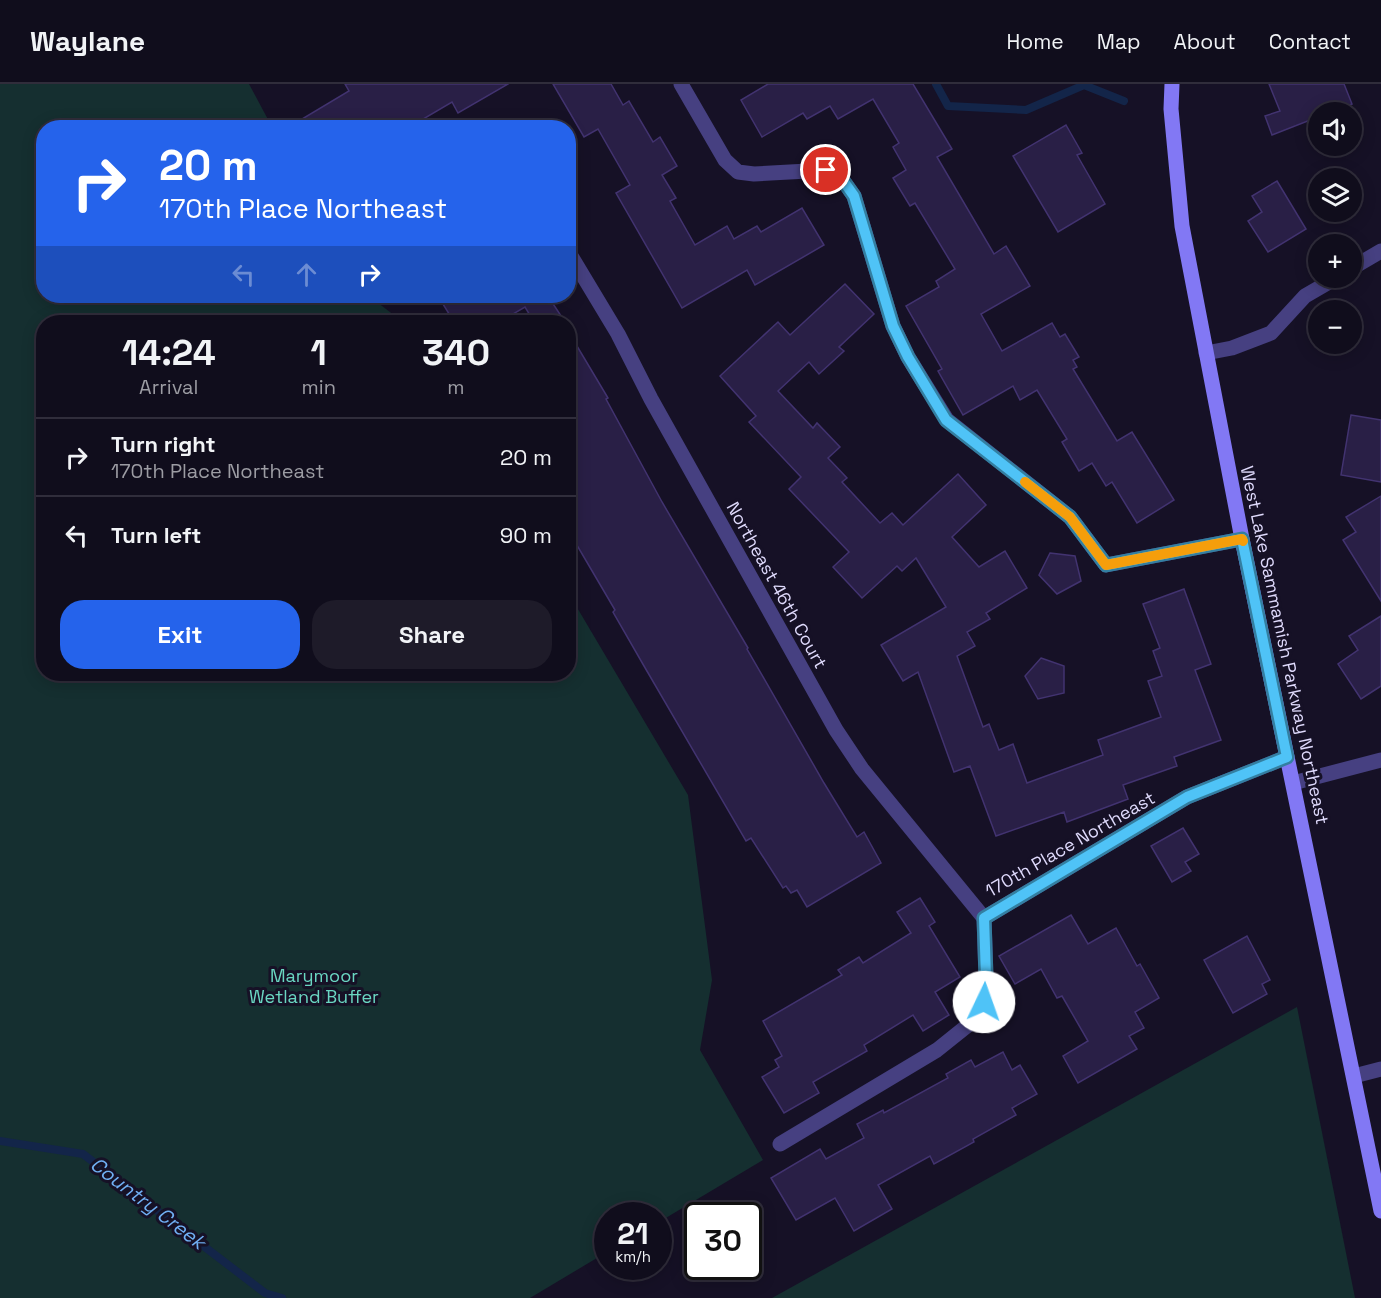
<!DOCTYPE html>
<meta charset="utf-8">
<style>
body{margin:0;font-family:"Space Grotesk",sans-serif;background:#1e1b29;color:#f1f3f6;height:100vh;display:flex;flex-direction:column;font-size:22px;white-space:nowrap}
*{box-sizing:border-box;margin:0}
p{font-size:20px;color:#9c9ca3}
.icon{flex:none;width:33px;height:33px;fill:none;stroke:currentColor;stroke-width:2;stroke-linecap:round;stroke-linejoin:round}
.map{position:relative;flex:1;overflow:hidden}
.drawer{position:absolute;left:36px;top:231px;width:540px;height:366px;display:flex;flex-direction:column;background:#100d1c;border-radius:24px;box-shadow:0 3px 15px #0003,0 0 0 2px #302d3b}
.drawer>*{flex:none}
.banner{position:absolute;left:36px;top:36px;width:540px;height:183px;border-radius:24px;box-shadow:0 3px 15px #0003,0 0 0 2px #302d3b;background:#2563eb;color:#fff;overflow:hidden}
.tools{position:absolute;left:1308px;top:18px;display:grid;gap:12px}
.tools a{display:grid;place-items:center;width:54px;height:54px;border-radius:50%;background:#100d1c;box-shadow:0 3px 15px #0003,0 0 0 2px #302d3b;font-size:30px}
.speed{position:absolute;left:594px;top:1118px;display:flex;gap:12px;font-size:30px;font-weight:700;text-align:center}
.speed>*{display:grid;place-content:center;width:78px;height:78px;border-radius:50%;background:#100d1c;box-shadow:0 3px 15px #0003,0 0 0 2px #302d3b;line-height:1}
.speed small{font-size:15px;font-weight:400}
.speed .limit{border:3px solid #111;border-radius:9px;background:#fff;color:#111}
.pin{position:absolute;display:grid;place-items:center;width:51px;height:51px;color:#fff;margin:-26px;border:3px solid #fff;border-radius:50%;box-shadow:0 2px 6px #0007}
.me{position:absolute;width:66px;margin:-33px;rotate:3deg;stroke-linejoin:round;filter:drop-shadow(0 0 4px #0008)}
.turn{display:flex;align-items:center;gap:21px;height:126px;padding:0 24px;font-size:27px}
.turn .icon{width:78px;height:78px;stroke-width:2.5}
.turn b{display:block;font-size:42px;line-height:51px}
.lanes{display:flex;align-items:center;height:57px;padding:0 24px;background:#0003;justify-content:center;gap:30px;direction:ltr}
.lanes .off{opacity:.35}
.eta{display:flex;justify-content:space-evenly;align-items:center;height:102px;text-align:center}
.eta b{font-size:36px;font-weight:600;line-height:42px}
.cta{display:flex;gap:12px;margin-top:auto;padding:12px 24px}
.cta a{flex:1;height:69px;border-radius:24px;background:#2563eb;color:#fff;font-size:24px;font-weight:600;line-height:69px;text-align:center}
.cta a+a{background:#1e1b29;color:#f1f3f6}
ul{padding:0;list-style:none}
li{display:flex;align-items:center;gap:18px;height:78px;padding:0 24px;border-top:2px solid #302d3b}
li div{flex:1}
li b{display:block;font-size:22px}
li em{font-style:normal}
header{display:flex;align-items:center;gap:36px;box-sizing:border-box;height:84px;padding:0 30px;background:#100d1c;border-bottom:2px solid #302d3b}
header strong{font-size:28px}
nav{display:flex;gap:33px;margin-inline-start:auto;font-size:21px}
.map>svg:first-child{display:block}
.green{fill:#152f30}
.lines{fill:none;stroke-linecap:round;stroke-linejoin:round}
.stream{stroke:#132549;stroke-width:8}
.building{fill:#291f46;stroke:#423370;stroke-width:1.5}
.minor{stroke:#464081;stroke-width:15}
.tertiary{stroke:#464081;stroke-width:15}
.secondary{stroke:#8278f4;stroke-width:15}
.route-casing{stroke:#337fa1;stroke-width:15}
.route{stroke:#4fc3f7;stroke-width:10}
.slow{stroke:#f59e0b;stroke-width:10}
.labels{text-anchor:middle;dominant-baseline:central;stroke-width:6;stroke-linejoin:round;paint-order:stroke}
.street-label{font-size:18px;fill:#dfdafc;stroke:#161126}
.park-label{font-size:18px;fill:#6ad7c2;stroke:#161126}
.water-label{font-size:20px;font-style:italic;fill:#70b0f4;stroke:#161126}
</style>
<header>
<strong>Waylane</strong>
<nav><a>Home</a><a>Map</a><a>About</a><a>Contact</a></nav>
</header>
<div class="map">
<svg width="1381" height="1214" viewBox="0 0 1381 1214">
<rect width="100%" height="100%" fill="#161126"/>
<g class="green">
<path d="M0 0H249L272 43 44 44V212H369L403 238H44V590H568L569 510 688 711 712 896 700 966 763 1076 659 1138 658 1131H608L607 1168 530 1214H0Z"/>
<path d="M1297 923 1355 1214H772Z"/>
</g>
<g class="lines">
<g class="stream">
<path d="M936 0 948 22 1026 26 1084 1 1124 17"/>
<path d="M0 1057 83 1070 265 1209 282 1214"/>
</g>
</g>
<g class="building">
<path d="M345 0H508L458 29 452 18 408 44H287L349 7Z"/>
<path d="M553 0H611L623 21 629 17 653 58 660 53 677 82 662 91 676 114 670 117 695 161 727 142 734 155 757 142 761 148 802 124 824 161 755 201 747 186 682 224 616 109 630 101 598 45 584 53Z"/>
<path d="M768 0H913L952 65 937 73 994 170 1006 162 1030 202 981 230 1002 267 1052 239 1060 253 1065 250 1079 273 1073 276 1077 283 1073 285 1117 357 1132 348 1174 416 1137 439 1112 398 1106 402 1092 379 1079 387 1062 358 1067 355 1037 306 1020 316 1013 302 963 331 938 287 942 285 906 222 939 203 936 197 955 185 915 119 910 122 893 94 906 86 893 63 899 59 873 15 838 35 830 22 807 35 803 29 762 53 741 16Z"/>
<path d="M1269 0H1344L1352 20 1331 28H1318V33L1272 51 1265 32 1280 27Z"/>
<path d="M1066 41 1082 69 1077 71 1105 120 1058 148 1013 72Z"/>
<path d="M1277 97 1306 145 1268 168 1248 137 1262 128 1252 112Z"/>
<path d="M845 200 874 230 839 263 844 267 819 290 809 278 778 307 813 344 817 339 840 363 828 374 847 394 842 398 880 439 892 429 903 441 958 390 986 421 952 453 979 483 1005 467 1027 504 986 529 990 535 967 548 975 562 957 572 983 643 989 640 999 666 1013 660 1027 699 1103 671 1098 656 1161 633 1148 597 1162 592 1153 567 1160 564 1143 520 1184 505 1211 580 1195 586 1221 656 1174 673 1177 682 1123 701 1128 715 1067 738 1064 728 996 752 970 682 954 688 918 588 903 597 881 561 946 523 916 474 902 487 897 482 862 514 833 483 849 468 789 405 801 393 749 338 756 332 720 292 778 238 790 251Z"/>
<path d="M438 212H548L565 238H534L525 223 499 238H454Z"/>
<path d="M568 247 608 314 606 315 662 418 748 564 747 565 824 699 857 753 864 748 881 779 807 823 797 806 791 809 786 802 783 804 751 754 746 757 644 582 613 528 615 526 568 446Z"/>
<path d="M1351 331 1381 336V398L1341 391Z"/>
<path d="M1381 412V517L1343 456 1356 448 1346 433Z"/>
<path d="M1050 469 1075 472 1081 497 1057 510 1039 491Z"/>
<path d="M1381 532V602L1361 615 1338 580 1358 566 1349 552Z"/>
<path d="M1041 574 1064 582V609L1038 615 1025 592Z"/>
<path d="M1183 744 1199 770 1185 778 1191 787 1172 798 1151 762Z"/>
<path d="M920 814 935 838 929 842 960 893 935 908 949 931 923 947 913 931 864 961 867 967 813 998 819 1009 784 1029 762 993 779 983 775 976 782 972 763 937 842 891 838 886 859 873 863 879 911 849 897 828Z"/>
<path d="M1071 831 1088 860 1116 844 1137 882 1140 880 1159 914 1135 928 1144 944 1129 952 1137 965 1078 999 1063 972 1088 957 1062 912 1057 914 1041 885 1015 900 999 872Z"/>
<path d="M1247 852 1270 896 1262 900 1267 910 1233 929 1204 876Z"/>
<path d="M1003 968 1012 986 1020 981 1037 1010 1012 1024 1016 1031 973 1055 974 1058 934 1080 930 1072 878 1101 892 1125 854 1147 835 1114 796 1136 771 1094 820 1065 826 1075 864 1054 857 1040 883 1026 884 1029 948 994 946 990 971 976 975 983Z"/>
</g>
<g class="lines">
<g class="minor">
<path d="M681 0 725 76 738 88 754 90 826 86 842 95 854 112 893 242 908 273 947 336 1070 433 1106 481 1242 455"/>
<path d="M568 167 618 250 651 315 836 646 862 685 984 834"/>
<path d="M1293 699 1381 676"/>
<path d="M1354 992 1381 985"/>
<path d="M780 1060 937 966 977 934 984 918 986 893 984 834 1187 713 1287 673"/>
</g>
<g class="tertiary">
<path d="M1352 184 1381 167"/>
<path d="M1206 269 1232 264 1271 249 1305 212 1336 194"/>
</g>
<path class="secondary" d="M1172 0 1171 25 1182 142 1242 455 1381 1127"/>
</g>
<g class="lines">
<g class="route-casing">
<path id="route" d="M826 86 842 95 854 112 893 242 908 273 946 336 1070 433 1106 481 1242 455 1287 673 1187 713 984 834 986 893 984 918"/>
</g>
<use href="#route" class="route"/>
<path class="slow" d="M1025 398 1070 433 1106 481 1242 455 1243 457"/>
</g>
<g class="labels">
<g class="street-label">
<text transform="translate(777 501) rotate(61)">Northeast 46th Court</text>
<text transform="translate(1285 561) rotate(78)">West Lake Sammamish Parkway Northeast</text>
<text transform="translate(1070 760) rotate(-30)">170th Place Northeast</text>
</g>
<g class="park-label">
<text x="314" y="891">Marymoor<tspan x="314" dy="21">Wetland Buffer</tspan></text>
</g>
<g class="water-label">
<text transform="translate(148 1119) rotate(37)">Country Creek</text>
</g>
</g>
</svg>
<div class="tools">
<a><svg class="icon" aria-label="sound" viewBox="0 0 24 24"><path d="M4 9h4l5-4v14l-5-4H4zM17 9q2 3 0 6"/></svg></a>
<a><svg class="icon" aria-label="layers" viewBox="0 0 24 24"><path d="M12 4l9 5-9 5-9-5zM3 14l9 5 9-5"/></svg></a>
<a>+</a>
<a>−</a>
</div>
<div class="speed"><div>21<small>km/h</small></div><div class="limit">30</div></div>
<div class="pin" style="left:826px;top:86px;background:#d93025"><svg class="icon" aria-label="arrive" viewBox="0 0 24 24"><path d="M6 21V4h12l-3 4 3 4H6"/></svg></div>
<svg class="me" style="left:984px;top:918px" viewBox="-20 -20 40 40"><circle r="19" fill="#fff"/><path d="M0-13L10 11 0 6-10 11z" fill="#4fc3f7"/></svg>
<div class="banner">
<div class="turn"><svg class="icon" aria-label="right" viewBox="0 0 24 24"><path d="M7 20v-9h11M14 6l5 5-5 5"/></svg><div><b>20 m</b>170th Place Northeast</div></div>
<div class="lanes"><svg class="icon off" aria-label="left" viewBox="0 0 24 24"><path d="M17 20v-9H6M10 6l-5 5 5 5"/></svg><svg class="icon off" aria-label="ahead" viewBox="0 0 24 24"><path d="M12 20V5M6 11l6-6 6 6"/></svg><svg class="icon" aria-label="right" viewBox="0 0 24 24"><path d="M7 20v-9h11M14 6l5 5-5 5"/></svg></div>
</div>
<section class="drawer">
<div class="eta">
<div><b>14:24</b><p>Arrival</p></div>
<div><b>1</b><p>min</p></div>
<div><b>340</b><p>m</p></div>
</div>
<ul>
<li><svg class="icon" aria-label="right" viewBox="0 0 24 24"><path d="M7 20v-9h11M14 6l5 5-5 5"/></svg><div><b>Turn right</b><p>170th Place Northeast</p></div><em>20 m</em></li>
<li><svg class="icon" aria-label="left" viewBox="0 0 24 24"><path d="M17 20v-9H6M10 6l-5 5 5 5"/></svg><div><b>Turn left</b></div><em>90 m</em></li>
</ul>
<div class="cta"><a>Exit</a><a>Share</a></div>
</section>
</div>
